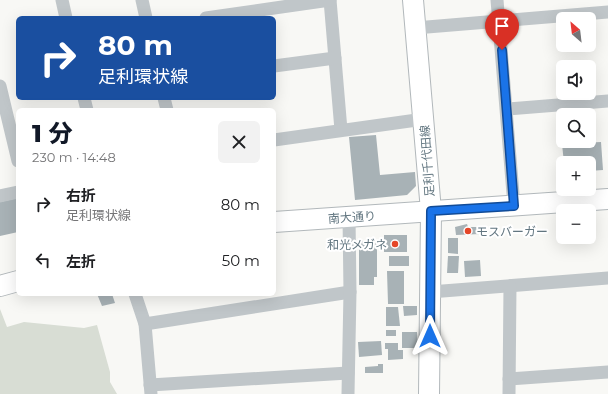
<!DOCTYPE html>
<html lang="ja">
<meta charset="utf-8">
<style>
body{margin:0;font-family:Montserrat,"Noto Sans JP",sans-serif;background:#f2f2f2;color:#202124;height:100vh;display:flex;flex-direction:column;font-size:15px;white-space:nowrap}
*{box-sizing:border-box;margin:0}
p{font-size:13px;color:#757577}
.icon{flex:none;width:22px;height:22px;fill:none;stroke:currentColor;stroke-width:2;stroke-linecap:round;stroke-linejoin:round}
.map{position:relative;flex:1;overflow:hidden}
.details{position:absolute;left:16px;top:108px;width:260px;height:188px;display:flex;flex-direction:column;background:#fff;border-radius:6px;box-shadow:0 4px 16px #0002}
.details>*{flex:none}
.guide{position:absolute;left:16px;top:16px;width:260px;height:84px;border-radius:6px;box-shadow:0 4px 16px #0002;background:#1a4fa0;color:#fff;overflow:hidden}
.needle{width:26px;rotate:332deg}
.controls{position:absolute;left:556px;top:12px;display:grid;gap:8px}
.controls a{display:grid;place-items:center;width:40px;height:40px;border-radius:6px;background:#fff;box-shadow:0 4px 16px #0002;font-size:20px}
.pin{position:absolute;display:grid;place-items:center;width:34px;height:34px;color:#fff;margin:-41px -17px;border-radius:50% 50% 50% 0;rotate:-45deg;box-shadow:0 0 4px #0007}
.pin .icon{rotate:45deg}
.me{position:absolute;width:44px;margin:-22px;rotate:0deg;stroke-linejoin:round;filter:drop-shadow(0 0 3px #0008)}
.turn{display:flex;align-items:center;gap:14px;height:84px;padding:0 16px;font-size:18px}
.turn .icon{width:52px;height:52px;stroke-width:2.5}
.turn b{display:block;font-size:28px;line-height:34px}
.round{display:grid;place-items:center;flex:none;width:42px;height:42px;border-radius:6px;background:#f2f2f2}
.headline{display:flex;align-items:center;justify-content:space-between;height:68px;padding:0 16px}
h1{font-size:24px;font-weight:800;line-height:30px;color:#111827}
ul{padding:0;list-style:none}
li{display:flex;align-items:center;gap:12px;height:56px;padding:0 16px}
li div{flex:1}
li b{display:block;font-size:15px}
li em{font-style:normal}
.map>svg:first-child{display:block}
.green{fill:#d8ddd4}
.building{fill:#a8b2b6}
.lines{fill:none;stroke-linecap:round;stroke-linejoin:round}
.primary-casing{stroke:#b2b8bb;stroke-width:22}
.minor{stroke:#c0c6c9;stroke-width:13}
.primary{stroke:#fff;stroke-width:20}
.route-casing{stroke:#114b97;stroke-width:10}
.route{stroke:#1a73e8;stroke-width:7}
.poi-dot{fill:#e54628;stroke:#fff;stroke-width:1.5}
.labels{text-anchor:middle;dominant-baseline:central;stroke-width:4;stroke-linejoin:round;paint-order:stroke}
.street-label{font-size:12px;fill:#627680;stroke:#fff}
.poi-label{font-size:12px;fill:#627680;stroke:#fff;text-anchor:start}
</style>
<div class="map">
<svg width="608" height="394" viewBox="0 0 608 394">
<rect width="100%" height="100%" fill="#f8f8f5"/>
<path class="green" d="M0 309 7 327 24 322 84 328 97 325 110 372V382L117 394H0Z"/>
<g class="building">
<path d="M376 135 380 175 415 172 416 186 407 195 355 200 349 137Z"/>
<path d="M601 142 603 170 589 171V163H564L562 144Z"/>
<path d="M18 198V232L0 236V202Z"/>
<path d="M467 224 468 227H480L481 234 456 235 455 227Z"/>
<rect x="384" y="235" width="23" height="17"/>
<path d="M448 238H458V254L448 253Z"/>
<path d="M377 240V277H374V285H359V241Z"/>
<rect x="389" y="256" width="20" height="10"/>
<path d="M448 256H459L458 273H447Z"/>
<path d="M480 260 481 276 465 277 464 261Z"/>
<path d="M387 271H404V304H388Z"/>
<path d="M97 294H112L115 303 102 306Z"/>
<path d="M403 306H417V315L404 316Z"/>
<path d="M386 307H398L400 326H386Z"/>
<rect x="386" y="330" width="10" height="6"/>
<path d="M402 332H417L418 348H402Z"/>
<path d="M381 341 382 355 359 357 358 342Z"/>
<path d="M385 343H398V350H403V359L388 360V349H385Z"/>
<path d="M378 364H383V373H365V367L378 366Z"/>
</g>
<g class="lines">
<g class="primary-casing">
<g id="primary">
<path d="M413 0 431 211 429 394"/>
<path d="M274 222 608 199"/>
<path d="M0 286 18 281"/>
</g>
</g>
<g class="minor">
<path d="M62 0 66 18"/>
<path d="M142 0 146 18"/>
<path d="M330 0 341 130"/>
<path d="M497 0 514 206"/>
<path d="M206 18 330 0"/>
<path d="M415 28 608 12"/>
<path d="M274 66 335 58"/>
<path d="M0 86 18 161"/>
<path d="M84 98 87 110"/>
<path d="M164 98 167 110"/>
<path d="M507 109 608 101"/>
<path d="M274 140 424 119"/>
<path d="M0 196 18 192"/>
<path d="M430 292 608 278"/>
<path d="M135 294 145 324 151 394"/>
<path d="M145 324 350 292"/>
<path d="M509 379 608 372"/>
<path d="M150 385 348 373"/>
<path d="M348 394 350 292 349 217"/>
<path d="M509 394 510 286"/>
</g>
<use href="#primary" class="primary"/>
</g>
<g class="lines">
<g class="route-casing">
<path id="route" d="M430 336 431 211 514 206 502 50"/>
</g>
<use href="#route" class="route"/>
</g>
<g class="poi-dot">
<circle cx="468" cy="231" r="4"/>
<circle cx="395" cy="244" r="4"/>
</g>
<g class="labels">
<g class="street-label">
<text transform="translate(427 161) rotate(-94)">足利千代田線</text>
<text transform="translate(352 217) rotate(-4)">南大通り</text>
</g>
<g class="poi-label">
<text x="476" y="231">モスバーガー</text>
<text x="387" y="244" text-anchor="end">和光メガネ</text>
</g>
</g>
</svg>
<div class="controls">
<a><svg class="needle" viewBox="-14 -14 28 28"><path d="M0-13l5 13h-10z" fill="#e53935"/><path d="M0 13l5-13h-10z" fill="#757577"/></svg></a>
<a><svg class="icon" aria-label="sound" viewBox="0 0 24 24"><path d="M4 9h4l5-4v14l-5-4H4zM17 9q2 3 0 6"/></svg></a>
<a><svg class="icon" aria-label="search" viewBox="0 0 24 24"><circle cx="10" cy="10" r="6"/><path d="M15 15l6 6"/></svg></a>
<a>+</a>
<a>−</a>
</div>
<div class="pin" style="left:502px;top:50px;background:#d93025"><svg class="icon" aria-label="arrive" viewBox="0 0 24 24"><path d="M6 21V4h12l-3 4 3 4H6"/></svg></div>
<svg class="me" style="left:430px;top:336px" viewBox="-20 -20 40 40"><path d="M0-17L14 15 0 8-14 15z" fill="#1a73e8" stroke="#fff" stroke-width="4"/></svg>
<div class="guide">
<div class="turn"><svg class="icon" aria-label="right" viewBox="0 0 24 24"><path d="M7 20v-9h11M14 6l5 5-5 5"/></svg><div><b>80 m</b>足利環状線</div></div>
</div>
<section class="details">
<div class="headline"><div><h1>1 分</h1><p>230 m · 14:48</p></div><a class="round"><svg class="icon" aria-label="close" viewBox="0 0 24 24"><path d="M6 6l12 12M18 6L6 18"/></svg></a></div>
<ul>
<li><svg class="icon" aria-label="right" viewBox="0 0 24 24"><path d="M7 20v-9h11M14 6l5 5-5 5"/></svg><div><b>右折</b><p>足利環状線</p></div><em>80 m</em></li>
<li><svg class="icon" aria-label="left" viewBox="0 0 24 24"><path d="M17 20v-9H6M10 6l-5 5 5 5"/></svg><div><b>左折</b></div><em>50 m</em></li>
</ul>
</section>
</div>
